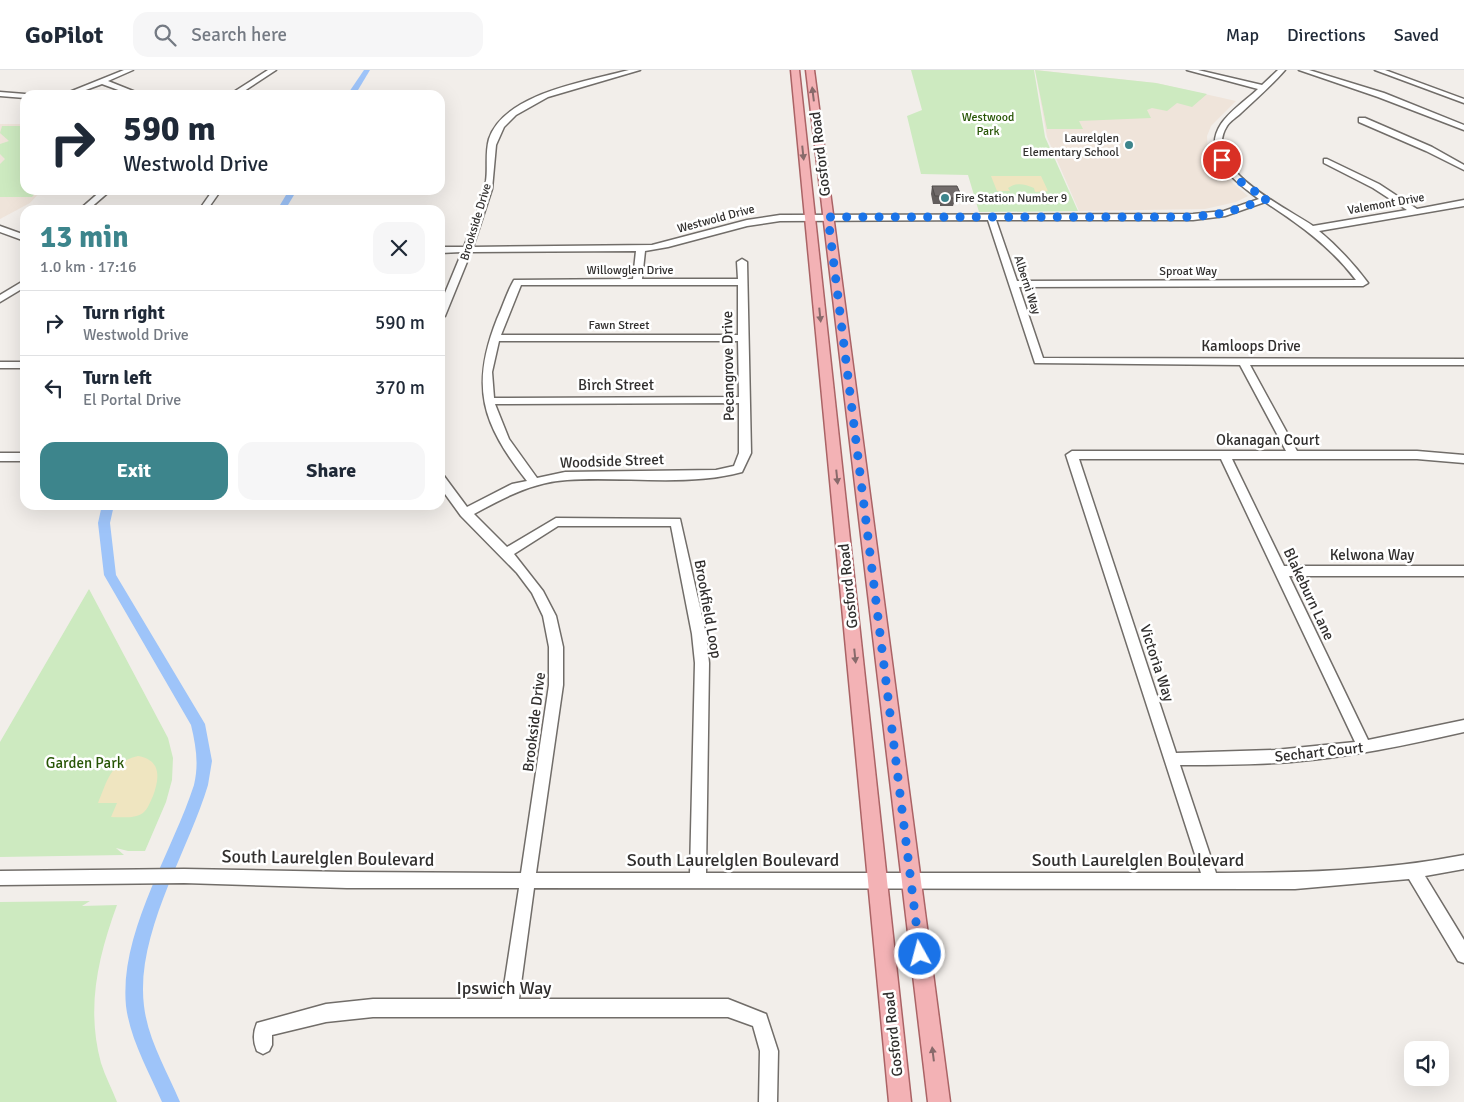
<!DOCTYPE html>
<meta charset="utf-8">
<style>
body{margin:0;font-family:Signika,sans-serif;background:#f6f6f7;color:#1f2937;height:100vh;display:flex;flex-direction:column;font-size:19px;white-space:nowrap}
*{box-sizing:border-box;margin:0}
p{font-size:16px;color:#747a83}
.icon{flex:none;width:28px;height:28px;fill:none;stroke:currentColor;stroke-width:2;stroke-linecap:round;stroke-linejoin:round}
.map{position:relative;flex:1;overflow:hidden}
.drawer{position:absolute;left:20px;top:135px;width:425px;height:305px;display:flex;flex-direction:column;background:#fff;border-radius:15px;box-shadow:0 5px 20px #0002}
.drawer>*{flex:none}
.guide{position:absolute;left:20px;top:20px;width:425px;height:105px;border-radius:15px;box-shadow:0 5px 20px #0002;background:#fff;color:#1f2937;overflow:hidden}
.tools{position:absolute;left:1404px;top:971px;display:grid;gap:10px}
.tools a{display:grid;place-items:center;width:45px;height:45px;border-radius:10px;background:#fff;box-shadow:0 5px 20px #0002;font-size:25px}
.pin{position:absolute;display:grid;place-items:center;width:42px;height:42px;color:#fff;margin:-21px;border:2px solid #fff;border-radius:50%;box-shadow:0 1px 5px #0007}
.me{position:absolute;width:55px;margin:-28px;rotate:353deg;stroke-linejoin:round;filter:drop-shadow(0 0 4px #0008)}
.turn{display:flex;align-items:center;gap:18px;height:105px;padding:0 20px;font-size:22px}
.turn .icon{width:65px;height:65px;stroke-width:2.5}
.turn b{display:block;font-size:35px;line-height:42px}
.round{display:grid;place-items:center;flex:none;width:52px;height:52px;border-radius:15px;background:#f6f6f7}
.overview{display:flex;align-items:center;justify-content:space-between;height:85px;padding:0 20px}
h1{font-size:30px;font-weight:700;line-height:38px;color:#3d858c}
.button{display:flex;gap:10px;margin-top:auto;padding:10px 20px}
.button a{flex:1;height:58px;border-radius:15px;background:#3d858c;color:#fff;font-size:20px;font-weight:700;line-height:58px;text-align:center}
.button a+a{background:#f6f6f7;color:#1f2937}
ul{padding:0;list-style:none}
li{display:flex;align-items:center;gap:15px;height:65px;padding:0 20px;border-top:1px solid #e0e1e3}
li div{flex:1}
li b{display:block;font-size:19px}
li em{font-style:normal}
header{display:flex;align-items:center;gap:30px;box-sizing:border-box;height:70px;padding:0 25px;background:#fff;border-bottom:1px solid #e0e1e3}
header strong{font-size:24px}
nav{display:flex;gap:28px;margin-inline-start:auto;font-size:18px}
.search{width:350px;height:45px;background:#f6f6f7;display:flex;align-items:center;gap:12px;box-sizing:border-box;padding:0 18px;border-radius:15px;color:#747a83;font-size:19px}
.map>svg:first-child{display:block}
.built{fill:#efe4da}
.green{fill:#cdeac0}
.sand{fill:#efe5c0}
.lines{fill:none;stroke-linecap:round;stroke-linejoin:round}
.canal{fill:#9ec4f9;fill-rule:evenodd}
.minor-casing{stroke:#716d69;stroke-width:3}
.major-casing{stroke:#aa6365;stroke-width:3}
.minor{fill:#fff;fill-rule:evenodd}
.major{fill:#f3b2b5;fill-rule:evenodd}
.wall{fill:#625d5c}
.building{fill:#726c6b;stroke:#504c4b}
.oneway{fill:#886a6b}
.route{stroke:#1a73e8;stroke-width:9;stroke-dasharray:0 16.2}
.poi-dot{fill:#3d858c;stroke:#fff;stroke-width:2}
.labels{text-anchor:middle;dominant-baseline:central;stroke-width:5;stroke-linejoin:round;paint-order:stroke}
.far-park-label{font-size:12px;fill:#275505;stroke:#fff}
.far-poi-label{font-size:12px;fill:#312f2e;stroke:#fff;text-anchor:end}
.far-street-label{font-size:12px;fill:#312f2e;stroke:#fff}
.street-label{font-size:15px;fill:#312f2e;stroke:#fff}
.park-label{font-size:15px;fill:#275505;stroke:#fff}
.near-street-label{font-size:18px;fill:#312f2e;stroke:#fff}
</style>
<header>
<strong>GoPilot</strong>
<div class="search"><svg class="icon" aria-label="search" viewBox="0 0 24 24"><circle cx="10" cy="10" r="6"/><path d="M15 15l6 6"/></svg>Search here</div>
<nav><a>Map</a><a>Directions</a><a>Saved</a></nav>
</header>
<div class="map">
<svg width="1464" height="1032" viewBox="0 0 1464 1032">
<rect width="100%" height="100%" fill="#f2eeea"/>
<g class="built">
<path d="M1035 0 1156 13 1236 31 1211 56 1207 66 1208 83 1221 103 1248 126 1236 132 1205 139 1079 141 1047 67Z"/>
<path d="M0 54H25V120H42L30 133 0 149Z"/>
</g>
<g class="green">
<path d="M911 0H1034L1045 67 1078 141 979 142 968 105 921 104 907 46 922 40Z"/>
<path d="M1035 0 1156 13 1207 24 1192 37 1177 33 1167 41 1152 38 1147 40 1151 48 1079 51 1083 59H1047Z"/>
<path d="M2 56H25V120H38L32 127H0V94L5 89 0 84V74L9 71 0 63Z"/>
<path d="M89 519 168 668 173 688 172 710 166 732 145 781H128L116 778 124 785 0 787V672Z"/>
<path d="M90 831 82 836 117 835C98 887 86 938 101 993 105 1006 112 1019 117 1032H0V832Z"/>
</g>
<g class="sand">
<path d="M991 106H1041L1048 121 1035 122 1034 118C1024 114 1017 112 1008 118L1010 121H997Z"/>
<path d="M138 686C161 690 160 707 153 726 150 732 148 739 143 743 134 749 121 747 111 747L117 733H98C108 709 110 693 138 686Z"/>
</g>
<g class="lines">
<g class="canal">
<path d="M364 0H370L355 25H347Z"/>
<path d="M289 120H297L285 140H277Z"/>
<path d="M102 435H114L110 453 116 505 205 654 212 691 208 715C188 782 135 864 144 936 148 970 167 1001 180 1032H162C149 1002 130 969 126 936 119 863 172 783 194 715 199 694 196 676 191 655L104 505 98 453Z"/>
</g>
<g class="minor-casing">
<g id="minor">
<path d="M124 0H133L108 11 143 25H132L102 14 72 25H62Z"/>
<path d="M268 0H276L238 25H229Z"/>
<path d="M629 0H640L548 27 516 45 504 57 496 75 492 119 473 177 652 175 747 150 780 145 1193 144 1224 141 1259 129C1237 113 1200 86 1221 54 1230 41 1246 30 1258 19L1187 0H1198L1262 15 1278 0H1285C1272 15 1256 29 1241 43 1237 47 1230 51 1227 56 1200 98 1287 138 1313 156L1407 140 1373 118 1324 93V89H1327L1379 114 1417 139 1464 130V136L1319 161C1337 176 1354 194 1368 213L1363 216 1019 217 1043 288 1464 289V295H1250L1297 381H1417L1464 385V393L1417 389H1232L1284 496H1464V506H1289L1368 670 1464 650V662C1407 675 1350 687 1291 692 1254 695 1217 695 1180 695L1216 803C1299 803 1382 801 1464 785V799L1425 806 1464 870V893L1458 891 1409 809 1295 819 534 818 519 929H728L766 944 778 981 777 1032H759L760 981 753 956 728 947H373L326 952 272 965V975L269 981 263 984 257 981C253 972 253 962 257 953L326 934 373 929H502L519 818H347L184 813 0 815V801L184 799 347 802 521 803 549 615V577L543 546 532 523 517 503 461 446 440 417V405L444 406 467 437 512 414 527 411C482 354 470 317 497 249 503 236 507 222 514 210L633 209 636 181 471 182 445 246 440 249V235L462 182 440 183V177H464C472 156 482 133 486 111 488 98 485 83 489 69 504 23 589 11 629 0ZM1265 132C1300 155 1331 177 1356 210L1017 211 996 150H1193L1225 146ZM988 150 1035 293 1240 295 1286 381H1072L1066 385 1201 803H706L709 593 706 564 680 449 556 448 507 477 474 444C503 428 533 412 567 410 622 406 689 417 742 402L751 383 747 192 742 189 737 192 738 209H642L645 181 668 177 747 156 780 151ZM521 215H738V265H501ZM499 271H738L739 327 494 328 492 302ZM739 333V383L734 396 716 400 565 402 537 408 509 369 495 334ZM1079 389H1221L1355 672 1275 680 1176 683ZM558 456H671L692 564 695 593 690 803H536L563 615V577L556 546 543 521 514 484Z"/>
<path d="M1299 0H1309L1384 23 1464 55V60L1378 27Z"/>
<path d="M1375 0H1385L1464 29V33Z"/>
<path d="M0 22 25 24 28 25H25V28L0 26Z"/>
<path d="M1359 48H1365L1432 77 1464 95V100L1426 81 1359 52Z"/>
<path d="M102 120H111L88 140H79Z"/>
<path d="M213 120H221L207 140H199Z"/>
<path d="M0 156 25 165V171L0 162Z"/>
<path d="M25 210V217L0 232V225Z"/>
<rect x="0" y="292" width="25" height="6"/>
<rect x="0" y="383" width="25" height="8"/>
</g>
</g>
<g class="major-casing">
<g id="major">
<path d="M791 0H799L911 1032H889Z"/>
<path d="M806 0H814L950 1032H928Z"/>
</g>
</g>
<use href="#minor" class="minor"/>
<use href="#major" class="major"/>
</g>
<path class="wall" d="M932 116 961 125 959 133H954L953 136H940V134H933L931 124Z"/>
<path class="building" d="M932 116H957L961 125H954L955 128H942L941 126H935Z"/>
<defs><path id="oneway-solid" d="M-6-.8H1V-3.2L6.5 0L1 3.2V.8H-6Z" transform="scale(1.25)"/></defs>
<g class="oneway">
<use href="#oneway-solid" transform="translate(813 24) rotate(-97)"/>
<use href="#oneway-solid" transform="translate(803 83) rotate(84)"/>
<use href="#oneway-solid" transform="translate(820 245) rotate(84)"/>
<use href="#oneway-solid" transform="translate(837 407) rotate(84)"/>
<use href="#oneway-solid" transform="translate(855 586) rotate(84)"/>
<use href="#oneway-solid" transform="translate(933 984) rotate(-97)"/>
</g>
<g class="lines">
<path class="route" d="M920 884 828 147H1193L1225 143 1267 129 1243 114 1222 90"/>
</g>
<g class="poi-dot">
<circle cx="1129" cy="75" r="5"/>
<circle cx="945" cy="128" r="5"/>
</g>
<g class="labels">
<g class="far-park-label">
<text x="988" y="47">Westwood<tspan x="988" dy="14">Park</tspan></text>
</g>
<g class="far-poi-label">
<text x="1119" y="68">Laurelglen<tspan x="1119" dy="14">Elementary School</tspan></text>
<text x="955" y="128" text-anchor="start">Fire Station Number 9</text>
</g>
<g class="far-street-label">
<text transform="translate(1386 134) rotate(-10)">Valemont Drive</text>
<text transform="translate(716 149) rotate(-15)">Westwold Drive</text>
<text transform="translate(476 152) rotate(-73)">Brookside Drive</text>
<text x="630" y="200">Willowglen Drive</text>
<text x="1188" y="201">Sproat Way</text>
<text transform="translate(1027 215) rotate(72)">Alberni Way</text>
<text x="619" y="255">Fawn Street</text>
</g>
<g class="street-label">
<text transform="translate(820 84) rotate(-97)">Gosford Road</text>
<text x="1251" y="276">Kamloops Drive</text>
<text transform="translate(728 296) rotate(-91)">Pecangrove Drive</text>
<text x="616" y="315">Birch Street</text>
<text x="1268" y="370">Okanagan Court</text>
<text transform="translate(612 391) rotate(-2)">Woodside Street</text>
<text x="1372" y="485">Kelwona Way</text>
<text transform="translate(848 516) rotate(-96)">Gosford Road</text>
<text transform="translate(1309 524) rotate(65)">Blakeburn Lane</text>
<text transform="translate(708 539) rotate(80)">Brookfield Loop</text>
<text transform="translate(1157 593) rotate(72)">Victoria Way</text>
<text transform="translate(534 652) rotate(-83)">Brookside Drive</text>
<text transform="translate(1319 682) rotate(-6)">Sechart Court</text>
<text transform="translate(893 964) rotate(-96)">Gosford Road</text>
</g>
<g class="park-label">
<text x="85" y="693">Garden Park</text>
</g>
<g class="near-street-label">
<text transform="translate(328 788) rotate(1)">South Laurelglen Boulevard</text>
<text x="733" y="790">South Laurelglen Boulevard</text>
<text x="1138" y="790">South Laurelglen Boulevard</text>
<text x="504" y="918">Ipswich Way</text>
</g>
</g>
</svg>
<div class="tools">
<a><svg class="icon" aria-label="sound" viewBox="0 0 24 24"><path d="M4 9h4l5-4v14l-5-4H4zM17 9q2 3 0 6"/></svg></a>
</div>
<div class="pin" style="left:1222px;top:90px;background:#d93025"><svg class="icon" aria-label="arrive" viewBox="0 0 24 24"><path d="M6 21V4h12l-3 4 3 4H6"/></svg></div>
<svg class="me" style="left:920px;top:884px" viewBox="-20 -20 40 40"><circle r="17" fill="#1a73e8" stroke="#fff" stroke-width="3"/><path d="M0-11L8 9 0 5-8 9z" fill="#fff"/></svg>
<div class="guide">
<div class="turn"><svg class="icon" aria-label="right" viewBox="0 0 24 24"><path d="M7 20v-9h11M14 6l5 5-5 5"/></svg><div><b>590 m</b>Westwold Drive</div></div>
</div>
<section class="drawer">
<div class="overview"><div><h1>13 min</h1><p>1.0 km · 17:16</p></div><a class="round"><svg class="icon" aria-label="close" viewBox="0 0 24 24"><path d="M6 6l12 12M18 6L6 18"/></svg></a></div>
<ul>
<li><svg class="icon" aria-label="right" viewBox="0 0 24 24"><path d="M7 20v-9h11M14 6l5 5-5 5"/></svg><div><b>Turn right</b><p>Westwold Drive</p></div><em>590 m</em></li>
<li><svg class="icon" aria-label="left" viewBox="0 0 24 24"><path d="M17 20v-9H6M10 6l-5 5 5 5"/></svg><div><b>Turn left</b><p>El Portal Drive</p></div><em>370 m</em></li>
</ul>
<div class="button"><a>Exit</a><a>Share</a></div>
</section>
</div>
